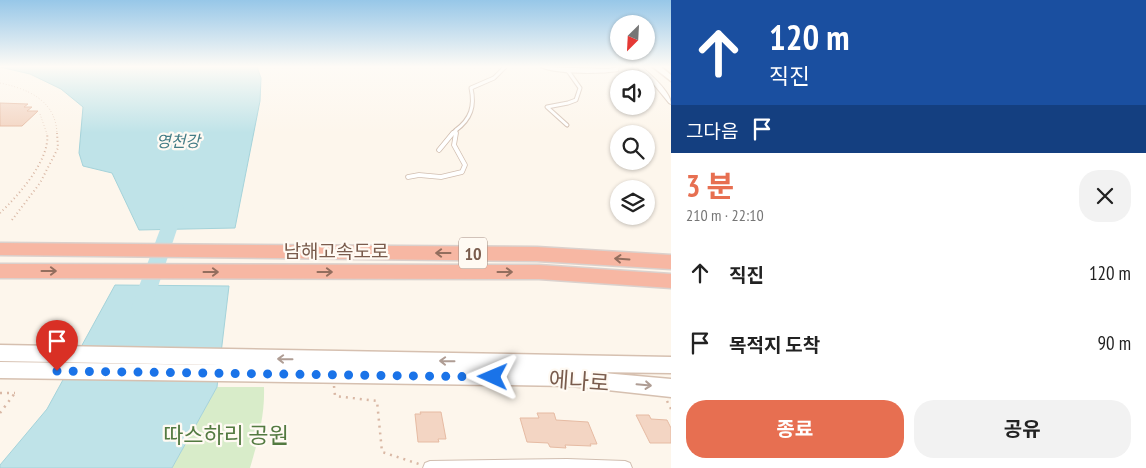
<!DOCTYPE html>
<html lang="ko">
<meta charset="utf-8">
<style>
body{margin:0;font-family:"PT Sans Narrow","Noto Sans KR",sans-serif;background:#f2f2f2;color:#222;height:100vh;display:flex;flex-direction:column;font-size:19px;white-space:nowrap}
*{box-sizing:border-box;margin:0}
p{font-size:16px;color:#767676}
.icon{flex:none;width:28px;height:28px;fill:none;stroke:currentColor;stroke-width:2;stroke-linecap:round;stroke-linejoin:round}
.map{position:relative;flex:1;overflow:hidden}
.sheet{display:flex;flex-direction:column;background:#fff;width:475px}
.sheet>*{flex:none}
.hud{background:#1a4fa0;color:#fff;overflow:hidden}
.needle{width:32px;rotate:204deg}
.controls{position:absolute;left:610px;top:15px;display:grid;gap:10px}
.controls a{display:grid;place-items:center;width:45px;height:45px;border-radius:50%;background:#fff;box-shadow:0 1px 4px #0004;font-size:25px}
.pin{position:absolute;display:grid;place-items:center;width:42px;height:42px;color:#fff;margin:-51px -21px;border-radius:50% 50% 50% 0;rotate:-45deg;box-shadow:0 0 5px #0007}
.pin .icon{rotate:45deg}
.me{position:absolute;width:55px;margin:-28px;rotate:271deg;stroke-linejoin:round;filter:drop-shadow(0 0 4px #0008)}
.turn{display:flex;align-items:center;gap:18px;height:105px;padding:0 15px;font-size:22px}
.turn .icon{width:65px;height:65px;stroke-width:2.5}
.turn b{display:block;font-size:35px;line-height:42px}
.then{display:flex;align-items:center;height:48px;padding:0 15px;background:#0003;gap:10px;font-size:19px}
.round{display:grid;place-items:center;flex:none;width:52px;height:52px;border-radius:20px;background:#f2f2f2}
.head{display:flex;align-items:center;justify-content:space-between;height:85px;padding:0 15px}
h1{font-size:30px;font-weight:700;line-height:38px;color:#e76f51}
.button{display:flex;gap:10px;margin-top:auto;padding:10px 15px}
.button a{flex:1;height:58px;border-radius:20px;background:#e76f51;color:#fff;font-size:20px;font-weight:700;line-height:58px;text-align:center}
.button a+a{background:#f2f2f2;color:#222}
ul{padding:0;list-style:none}
li{display:flex;align-items:center;gap:15px;height:70px;padding:0 15px}
li div{flex:1}
li b{display:block;font-size:19px}
li em{font-style:normal}
main{display:flex;flex:1;min-height:0}
.map>svg:first-child{display:block}
.green{fill:#d8ecc9}
.water{fill:#bfe3e8;stroke:#a5d3da}
.lines{fill:none;stroke-linecap:round;stroke-linejoin:round}
.river{fill:#bfe3e8;fill-rule:evenodd}
.building{fill:#f3d5c3;stroke:#e6bba3}
.lane-far1-casing{stroke:#d1beb0;stroke-width:5}
.lane-casing{stroke:#d1beb0;stroke-width:5.5}
.street-casing{stroke:#d1beb0;stroke-width:2}
.secondary-casing{stroke:#d6c0b0;stroke-width:3}
.highway-casing{stroke:#dad1cd;stroke-width:3}
.path-far2{stroke:#d9b8a5;stroke-width:1;stroke-dasharray:0.5 2.5;stroke-linecap:butt}
.path-far1{stroke:#d9b8a5;stroke-width:2;stroke-dasharray:1 3;stroke-linecap:butt}
.path{stroke:#d9b8a5;stroke-width:2.5;stroke-dasharray:2 5;stroke-linecap:butt}
.lane-far1{stroke:#fff;stroke-width:3}
.lane{stroke:#fff;stroke-width:4}
.street{fill:#fff;fill-rule:evenodd}
.secondary{fill:#fff;fill-rule:evenodd}
.highway{fill:#f7b7a3;fill-rule:evenodd}
.oneway{stroke:#936e5e}
.oneway2{stroke:#af9d94}
.route{stroke:#1a73e8;stroke-width:9;stroke-dasharray:0 16.2}
.labels{text-anchor:middle;dominant-baseline:central;stroke-width:4.5;stroke-linejoin:round;paint-order:stroke}
.far-water-label{font-size:16px;font-style:italic;fill:#437c86;stroke:#fffaf3}
.shield{fill:#fffaf3;stroke:#a28b7f;stroke-width:1}
.shield-label{font-size:18px;font-weight:bold;fill:#7a5c4d}
.street-label{font-size:19px;fill:#7a5c4d;stroke:#fffaf3}
.near-street-label{font-size:22px;fill:#7a5c4d;stroke:#fffaf3}
.near-park-label{font-size:22px;fill:#537a41;stroke:#fffaf3}
</style>
<main>
<div class="map">
<svg width="671" height="468" viewBox="0 0 671 468">
<rect width="100%" height="100%" fill="#fdf6ec"/>
<path class="green" d="M217 387H264C265 414 258 441 250 468H172Z"/>
<g class="water">
<path d="M0 67H257L261 78 260 101 235 228 139 230 112 173 83 166 79 153 83 107 61 89 30 74Z"/>
<path d="M115 285 229 286 217 387 172 468H0V465L47 409Z"/>
</g>
<g class="lines">
<path class="river" d="M176 202 182 204 184 208 151 308 148 314 141 317 134 314 131 308 168 208 170 204Z"/>
</g>
<g class="building">
<path d="M0 103 28 104 24 107H32L27 111H38L22 126H0Z"/>
<path d="M420 412H441L446 439H438L439 442H418L415 414H421Z"/>
<path d="M537 413H554L556 420 588 422 597 444H590L591 446 565 445 566 448 550 447 548 443 527 442 520 418H539Z"/>
<path d="M636 415H649L651 419 667 420 671 428V443H650Z"/>
</g>
<g class="lines">
<g class="lane-far1-casing">
<g id="lane-far1">
<path d="M567 125 547 107 568 103 576 100 580 88 568 71"/>
<path d="M452 134 455 131"/>
<path d="M455 134 456 130C471 119 475 106 471 88L494 78 505 67"/>
</g>
</g>
<g class="lane-casing">
<g id="lane">
<path d="M439 150 453 133"/>
<path d="M408 177 419 175 441 177 462 172 465 165 454 145 456 133"/>
</g>
</g>
<g class="street-casing">
<g id="street">
<path d="M541 67 608 69 619 67 618 71C601 74 555 74 541 67Z"/>
<path d="M637 67H642C651 75 671 92 671 104L669 103 651 81Z"/>
<path d="M567 459 625 461 630 463 632 468H423L425 463 430 461Z"/>
</g>
</g>
<g class="secondary-casing">
<g id="secondary">
<path d="M653 67H661L671 75V81Z"/>
<path d="M0 345 671 357V373L592 372 671 379V397L571 386 0 378V362L219 365 0 361Z"/>
</g>
</g>
<g class="highway-casing">
<g id="highway">
<path d="M0 243 537 247 671 255V269L537 261 0 255Z"/>
<path d="M0 264 539 265 671 274V288L539 279 0 278Z"/>
</g>
</g>
<g class="path-far2">
<path d="M0 83C29 89 56 101 57 134"/>
<path d="M40 114 47 134"/>
</g>
<g class="path-far1">
<path d="M0 213C18 196 51 159 47 133"/>
<path d="M12 220 40 183 58 148 57 133"/>
</g>
<g class="path">
<path d="M334 386 335 396 377 401 382 452 419 464"/>
<path d="M0 393H15"/>
<path d="M667 401 671 409"/>
<path d="M0 413 15 393"/>
</g>
<use href="#lane-far1" class="lane-far1"/>
<use href="#lane" class="lane"/>
<use href="#street" class="street"/>
<use href="#secondary" class="secondary"/>
<use href="#highway" class="highway"/>
</g>
<defs><path id="oneway-shaft" d="M-6 0H5M1.5-3L5.5 0L1.5 3" fill="none" stroke-width="1.6" stroke-linecap="round" stroke-linejoin="round" transform="scale(1.25)"/></defs>
<g class="oneway">
<use href="#oneway-shaft" transform="translate(443 253) rotate(-180)"/>
<use href="#oneway-shaft" transform="translate(622 259) rotate(-176)"/>
<use href="#oneway-shaft" transform="translate(49 271)"/>
<use href="#oneway-shaft" transform="translate(211 272)"/>
<use href="#oneway-shaft" transform="translate(325 272)"/>
<use href="#oneway-shaft" transform="translate(505 272)"/>
</g>
<g class="oneway2">
<use href="#oneway-shaft" transform="translate(285 359) rotate(-179)"/>
<use href="#oneway-shaft" transform="translate(447 361) rotate(-179)"/>
<use href="#oneway-shaft" transform="translate(644 385) rotate(5)"/>
</g>
<linearGradient id="sky" x2="0" y2="1"><stop stop-color="#97c7e8"/><stop offset="0.5" stop-color="#fefbf6"/><stop offset="1" stop-color="#fefbf6" stop-opacity="0"/></linearGradient>
<rect width="671" height="133" fill="url(#sky)"/>
<g class="lines">
<path class="route" d="M57 371 493 377"/>
</g>
<g class="labels">
<g class="far-water-label">
<text x="178" y="141">영천강</text>
</g>
<rect class="shield" x="459" y="237.5" width="28" height="31" rx="4"/>
<g class="shield-label">
<text x="473" y="253">10</text>
</g>
<g class="street-label">
<text x="336" y="251">남해고속도로</text>
</g>
<g class="near-street-label">
<text transform="translate(579 381) rotate(4)">에나로</text>
</g>
<g class="near-park-label">
<text x="226" y="435">따스하리 공원</text>
</g>
</g>
</svg>
<div class="controls">
<a><svg class="needle" viewBox="-14 -14 28 28"><path d="M0-13l5 13h-10z" fill="#e53935"/><path d="M0 13l5-13h-10z" fill="#767676"/></svg></a>
<a><svg class="icon" aria-label="sound" viewBox="0 0 24 24"><path d="M4 9h4l5-4v14l-5-4H4zM17 9q2 3 0 6"/></svg></a>
<a><svg class="icon" aria-label="search" viewBox="0 0 24 24"><circle cx="10" cy="10" r="6"/><path d="M15 15l6 6"/></svg></a>
<a><svg class="icon" aria-label="layers" viewBox="0 0 24 24"><path d="M12 4l9 5-9 5-9-5zM3 14l9 5 9-5"/></svg></a>
</div>
<div class="pin" style="left:57px;top:371px;background:#d93025"><svg class="icon" aria-label="arrive" viewBox="0 0 24 24"><path d="M6 21V4h12l-3 4 3 4H6"/></svg></div>
<svg class="me" style="left:493px;top:377px" viewBox="-20 -20 40 40"><path d="M0-17L14 15 0 8-14 15z" fill="#1a73e8" stroke="#fff" stroke-width="4"/></svg>
</div>
<section class="sheet">
<div class="hud">
<div class="turn"><svg class="icon" aria-label="ahead" viewBox="0 0 24 24"><path d="M12 20V5M6 11l6-6 6 6"/></svg><div><b>120 m</b>직진</div></div>
<div class="then">그다음<svg class="icon" aria-label="arrive" viewBox="0 0 24 24"><path d="M6 21V4h12l-3 4 3 4H6"/></svg></div>
</div>
<div class="head"><div><h1>3 분</h1><p>210 m · 22:10</p></div><a class="round"><svg class="icon" aria-label="close" viewBox="0 0 24 24"><path d="M6 6l12 12M18 6L6 18"/></svg></a></div>
<ul>
<li><svg class="icon" aria-label="ahead" viewBox="0 0 24 24"><path d="M12 20V5M6 11l6-6 6 6"/></svg><div><b>직진</b></div><em>120 m</em></li>
<li><svg class="icon" aria-label="arrive" viewBox="0 0 24 24"><path d="M6 21V4h12l-3 4 3 4H6"/></svg><div><b>목적지 도착</b></div><em>90 m</em></li>
</ul>
<div class="button"><a>종료</a><a>공유</a></div>
</section>
</main>
